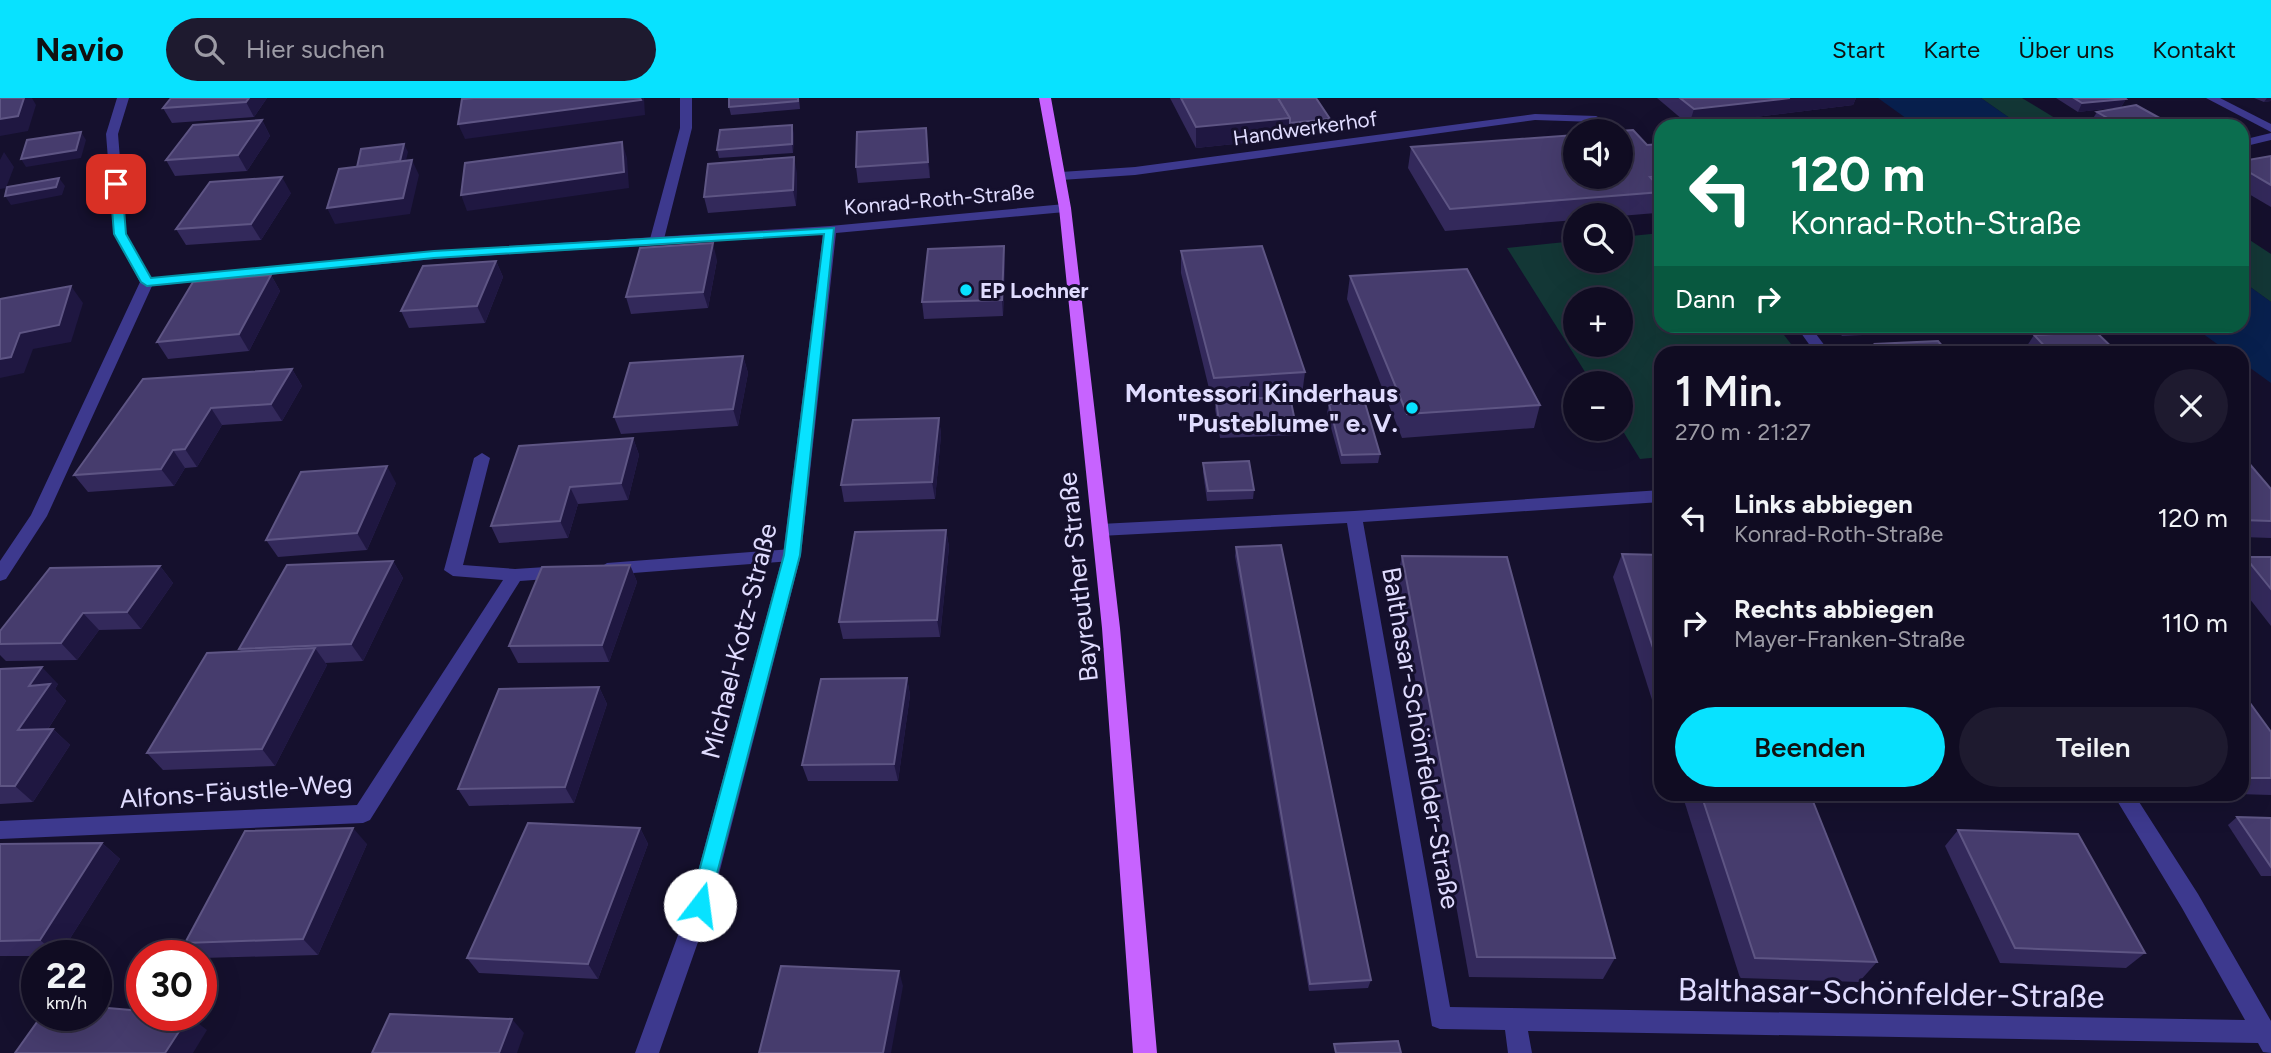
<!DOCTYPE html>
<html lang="de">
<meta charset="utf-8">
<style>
body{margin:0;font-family:Figtree,sans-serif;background:#1e1a2f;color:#f1f3f6;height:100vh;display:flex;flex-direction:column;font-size:26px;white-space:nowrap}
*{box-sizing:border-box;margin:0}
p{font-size:23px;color:#9c9ba5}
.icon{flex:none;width:38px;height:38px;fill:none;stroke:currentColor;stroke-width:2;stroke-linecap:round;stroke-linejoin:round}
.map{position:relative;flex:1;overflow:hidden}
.drawer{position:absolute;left:1654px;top:248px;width:595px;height:455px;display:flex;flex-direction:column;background:#100c22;border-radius:21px;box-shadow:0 7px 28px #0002,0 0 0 2px #302c40}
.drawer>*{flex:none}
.guide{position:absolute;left:1654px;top:21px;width:595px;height:214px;border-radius:21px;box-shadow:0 7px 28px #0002,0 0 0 2px #302c40;background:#0b6e4f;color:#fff;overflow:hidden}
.buttons{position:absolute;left:1563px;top:21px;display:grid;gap:14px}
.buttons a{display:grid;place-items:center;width:70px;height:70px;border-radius:50%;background:#100c22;box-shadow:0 7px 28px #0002,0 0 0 2px #302c40;font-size:35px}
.speed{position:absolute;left:21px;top:842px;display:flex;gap:14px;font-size:35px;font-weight:700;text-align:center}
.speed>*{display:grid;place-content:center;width:91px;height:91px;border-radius:50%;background:#100c22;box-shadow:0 7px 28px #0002,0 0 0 2px #302c40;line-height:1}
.speed small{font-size:18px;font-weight:400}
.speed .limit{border:10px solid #d22;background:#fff;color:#111}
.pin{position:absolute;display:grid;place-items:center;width:60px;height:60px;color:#fff;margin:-30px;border-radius:14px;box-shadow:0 4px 10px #0006}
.me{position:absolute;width:77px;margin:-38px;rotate:15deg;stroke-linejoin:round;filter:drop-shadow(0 0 5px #0008)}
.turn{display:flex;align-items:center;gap:24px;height:147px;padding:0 21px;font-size:32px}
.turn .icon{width:91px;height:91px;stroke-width:2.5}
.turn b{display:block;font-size:49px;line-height:60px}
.then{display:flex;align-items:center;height:66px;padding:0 21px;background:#0003;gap:14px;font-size:26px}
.round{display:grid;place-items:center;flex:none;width:74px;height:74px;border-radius:37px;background:#1e1a2f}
.overview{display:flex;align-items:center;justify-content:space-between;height:119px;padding:0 21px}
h1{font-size:42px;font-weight:600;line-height:52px}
.cta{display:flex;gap:14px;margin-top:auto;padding:14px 21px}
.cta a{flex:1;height:80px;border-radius:42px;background:#08e2ff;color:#111;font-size:28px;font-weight:600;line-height:80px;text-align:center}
.cta a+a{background:#1e1a2f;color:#f1f3f6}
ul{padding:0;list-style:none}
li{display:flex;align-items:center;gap:21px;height:105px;padding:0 21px}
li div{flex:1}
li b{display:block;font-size:26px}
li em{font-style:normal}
header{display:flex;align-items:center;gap:42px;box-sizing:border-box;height:98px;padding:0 35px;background:#08e2ff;color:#111}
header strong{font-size:33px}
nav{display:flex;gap:38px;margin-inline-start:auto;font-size:24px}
.search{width:490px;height:63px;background:#1e1a2f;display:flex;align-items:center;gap:18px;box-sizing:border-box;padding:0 24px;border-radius:38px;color:#9c9ba5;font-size:26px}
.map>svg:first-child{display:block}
.green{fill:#133736;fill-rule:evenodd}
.water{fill:#08204e}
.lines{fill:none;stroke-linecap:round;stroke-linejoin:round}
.lane{fill:#3d398e;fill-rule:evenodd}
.street{fill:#3d398e;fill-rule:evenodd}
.primary{fill:#c763ff;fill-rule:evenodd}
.wall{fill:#33295b}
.shaded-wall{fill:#1f1741}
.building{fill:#463c6d;stroke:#5e5584;stroke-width:2}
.route{fill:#08e2ff;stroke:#0593a6;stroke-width:2}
.poi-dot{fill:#08e2ff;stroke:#15102d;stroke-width:2.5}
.labels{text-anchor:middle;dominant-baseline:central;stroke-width:6;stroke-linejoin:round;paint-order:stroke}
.far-street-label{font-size:21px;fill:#e0dcff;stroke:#15102d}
.far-poi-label{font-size:21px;font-weight:bold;fill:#e0dcff;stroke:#15102d;text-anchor:start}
.poi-label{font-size:26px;font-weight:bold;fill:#e0dcff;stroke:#15102d;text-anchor:end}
.street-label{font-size:26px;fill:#e0dcff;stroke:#15102d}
.near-street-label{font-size:32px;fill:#e0dcff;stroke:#15102d}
</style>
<header>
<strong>Navio</strong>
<div class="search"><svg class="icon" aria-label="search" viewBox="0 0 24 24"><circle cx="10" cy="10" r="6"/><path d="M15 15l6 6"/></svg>Hier suchen</div>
<nav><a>Start</a><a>Karte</a><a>Über uns</a><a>Kontakt</a></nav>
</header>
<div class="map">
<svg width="2271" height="955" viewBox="0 0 2271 955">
<rect width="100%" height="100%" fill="#15102d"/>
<g class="green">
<path d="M1981 0H2022L2068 28H2021Z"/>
<path d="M1661 135V228H1777L1798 255 1661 256V359L1640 361 1621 330 1620 285H1592L1507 150 1575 143V163H1620L1621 139ZM1575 201H1620V247H1575Z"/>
<path d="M2242 137 2271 156V204L2242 183Z"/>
</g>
<g class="water">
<path d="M1878 0H1981L2021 28H1917Z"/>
<path d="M2242 183 2271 204V285L2242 264V256L2230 255 2192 228H2242Z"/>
</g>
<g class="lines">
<g class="lane">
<path d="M680 0H692V30L664 141 657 145 650 141 680 30Z"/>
<path d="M482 355 490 360 463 467 515 471 561 468 570 474 561 480 520 483 370 722 363 725 0 741V723L357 707 503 482 453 478 444 472 474 360Z"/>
<path d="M792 451 801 457 792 463 607 477 598 471 607 465Z"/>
</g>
<g class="street">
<path d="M117 0H129L118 36 126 136 151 180 434 153 830 128 1065 106 1071 110 1065 114 836 135 801 457 711 807 659 955H635L689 807 783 457 823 136 434 161 152 188 47 418 6 481 0 483V463L31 417 140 184 114 136 106 36Z"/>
<path d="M2206 0H2220L2271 26V34Z"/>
<path d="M1535 16 1596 18 1602 21 1596 24 1535 22 1135 77 1061 82 1055 78 1061 74 1135 69Z"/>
<path d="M2271 35V42L2242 49V42Z"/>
<path d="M1796 228H1810L1831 256H1816Z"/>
<path d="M1661 392V404L1363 424 1450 909 2245 922 2182 810 2113 696H2134L2198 796 2271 923V955L2263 954 2258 945 1528 933 1532 955H1508L1505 932 1440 931 1432 928 1347 425 1100 438 1092 432 1100 426 1354 413Z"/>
</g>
<path class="primary" d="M1039 0H1051L1071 110 1120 530 1157 955H1133L1102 530 1059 110Z"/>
</g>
<g class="wall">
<path d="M171 0H267L254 19 172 25 163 10Z"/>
<path d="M729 0H799L800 11 731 17 729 9Z"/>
<path d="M1170 0H1316L1330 21 1328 36 1196 50Z"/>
<path d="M1657 0H1856L1853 7 1689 27Z"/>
<path d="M2056 0H2125L2126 1 2121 9 2078 14Z"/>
<path d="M2254 0H2271V3L2264 4Z"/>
<path d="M2097 14 2174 28H2103L2092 22Z"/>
<path d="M262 22 270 38 247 73 175 78 166 62Z"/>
<path d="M926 30 930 80 858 85 856 69Z"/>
<path d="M794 35 793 55 719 60 717 52Z"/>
<path d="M1661 46V100L1656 115 1620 118V117H1575V122L1445 133 1408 70 1411 49Z"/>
<path d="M2271 58V109L2242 92V63Z"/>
<path d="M797 75 796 108 708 115 704 99Z"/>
<path d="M291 95 261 142 186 147 176 131Z"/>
<path d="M1181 153 1305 274 1302 297 1236 302 1296 328 1295 337 1220 340 1215 311 1216 303H1212L1181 175Z"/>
<path d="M717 162 708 210 631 216 626 199Z"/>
<path d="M496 163 503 179 485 225 409 230 401 213Z"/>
<path d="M1005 165 1003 218 924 221 922 204Z"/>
<path d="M271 177 280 193 249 253 168 261 157 244Z"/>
<path d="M1350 178 1540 307 1534 330 1402 340 1347 201Z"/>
<path d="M1834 228H1908L1905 235 1842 238Z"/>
<path d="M2034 237 2119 256H2025L2023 254Z"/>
<path d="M1875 246 1949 256H1870Z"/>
<path d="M743 258 748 275 738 328 621 336 614 319Z"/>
<path d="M292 271 302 288 282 323 222 327 197 369 185 370 174 388 88 394 74 377Z"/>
<path d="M1329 306 1380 356 1378 365 1341 366 1327 315Z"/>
<path d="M939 320 941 337 935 401 844 404 841 387Z"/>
<path d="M633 340 639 357 628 402 578 406 568 440 499 445 491 428Z"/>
<path d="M2242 357 2271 391V440L2242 439Z"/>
<path d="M1203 365 1254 392 1253 401 1207 403 1203 374Z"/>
<path d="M396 385 367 452 278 459 266 442Z"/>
<path d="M946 432 949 449 940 539 843 541 839 524Z"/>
<path d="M1236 449 1371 882 1368 890 1309 893 1235 458Z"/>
<path d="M1622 456 1661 457V630L1613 479Z"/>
<path d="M1402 458 1615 860 1603 881 1469 879 1397 481Z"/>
<path d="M2245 459H2271V528L2242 491V462Z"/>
<path d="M393 463 403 480 363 563 325 565 327 567 275 668 163 672 147 655 241 553 239 551Z"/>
<path d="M630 467 637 484 609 564 518 565 509 548Z"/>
<path d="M160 468 173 485 141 531 99 532 77 562 6 563 0 557V533Z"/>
<path d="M0 571 58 586 55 591 66 603 48 631H53L70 647 33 704 0 706Z"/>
<path d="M907 580 910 597 898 683H808L802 667Z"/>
<path d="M599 589 607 606 574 705 469 708 458 691Z"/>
<path d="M2242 594 2271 634V697L2237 696H2242Z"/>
<path d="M1682 696H1810L1877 864 1859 884 1740 880Z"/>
<path d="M2237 719 2271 720V778H2261L2228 727Z"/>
<path d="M640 730 648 746 598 881 479 875 467 860Z"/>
<path d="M1958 732 2145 855 2126 870 2000 865 1945 748Z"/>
<path d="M102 745 120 761 59 858H0V746Z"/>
<path d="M367 746 318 857 202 860 201 858H199L185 845Z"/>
</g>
<g class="shaded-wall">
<path d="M24 0H32L36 7 28 33 0 38V21Z"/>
<path d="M249 0H267L254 19 246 4Z"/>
<path d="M640 0H644L645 17 465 41 458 26Z"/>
<path d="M1790 0H1856L1853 7 1689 27 1694 11Z"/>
<path d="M2267 0H2271V3L2264 4Z"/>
<path d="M2126 1 2121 9 2078 14 2082 5Z"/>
<path d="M1290 20 1330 21 1328 36 1196 50V29Z"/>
<path d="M262 22 270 38 247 73 238 57Z"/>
<path d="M792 27 794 35 793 55 792 46Z"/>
<path d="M926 30 928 46 930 80 928 64Z"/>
<path d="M81 34 86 42 81 60 26 69 21 61Z"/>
<path d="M622 44 627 60 629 90 467 113 461 97Z"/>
<path d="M404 46 408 54 402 79 359 85Z"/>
<path d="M4 54 14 69 6 90 0 91V62Z"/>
<path d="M794 59 797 75 796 108 793 92Z"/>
<path d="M412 62 419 77 410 116 335 126 327 110Z"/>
<path d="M282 79 291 95 261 142 251 126Z"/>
<path d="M59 80 65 88 62 97 11 107 5 98Z"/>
<path d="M713 145 717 162 708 210 703 194Z"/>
<path d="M1004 148 1005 165 1003 218 1002 202Z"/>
<path d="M496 163 503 179 485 225 477 208Z"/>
<path d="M271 177 280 193 249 253 239 236Z"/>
<path d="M71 188 83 205 71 244 33 251 24 275 0 280V261L20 235Z"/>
<path d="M743 258 748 275 738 328 733 311Z"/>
<path d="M292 271 302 288 282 323 271 306Z"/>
<path d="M211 310 222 327 197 369 185 351Z"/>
<path d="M939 320 941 337 935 401 932 384Z"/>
<path d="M633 340 639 357 628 402 621 385Z"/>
<path d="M173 352 185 370 174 388 161 371Z"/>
<path d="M387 368 396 385 367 452 357 435Z"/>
<path d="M570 389 578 406 568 440 560 423Z"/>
<path d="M946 432 949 449 940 539 937 522Z"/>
<path d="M393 463 403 480 363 563 351 546Z"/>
<path d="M630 467 637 484 609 564 602 547Z"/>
<path d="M160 468 173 485 141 531 127 514Z"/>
<path d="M83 515 99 532 77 562 61 545Z"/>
<path d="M315 550 327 567 275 668 262 651Z"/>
<path d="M42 569 58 586 55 591 66 603 36 649 18 632 29 588Z"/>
<path d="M907 580 910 597 898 683 894 666Z"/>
<path d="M599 589 607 606 574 705 565 689Z"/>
<path d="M53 631 70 647 33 704 15 688Z"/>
<path d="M353 730 367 746 318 857 303 841Z"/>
<path d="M640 730 648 746 598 881 588 866Z"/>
<path d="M102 745 120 761 59 858 40 842Z"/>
<path d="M899 873 903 888 891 955H883Z"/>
<path d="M189 918 207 932 193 955H165Z"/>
<path d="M512 921 524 935 517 955H499Z"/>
</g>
<g class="building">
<path d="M0 0H24L18 18 0 21Z"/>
<path d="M171 0H249L246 4 163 10Z"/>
<path d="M474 0H640L641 2 458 26 462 1Z"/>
<path d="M729 0H798V3L729 9Z"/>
<path d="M1181 0H1278L1290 20 1196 29Z"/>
<path d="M1278 0H1316L1330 21 1290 25V20Z"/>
<path d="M1680 0H1790L1694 11Z"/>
<path d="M2074 0H2125L2126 1 2082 5Z"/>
<path d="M2136 7 2174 28H2122L2097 14Z"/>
<path d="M262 22 238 57 166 62 193 27Z"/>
<path d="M1920 26 1923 28H1878Z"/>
<path d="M792 27V46L717 52 720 32Z"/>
<path d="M926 30 928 64 856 69 857 34Z"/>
<path d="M1633 32 1647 47 1661 46V78L1650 79 1661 91V94L1450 111 1411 49 1575 37V79H1620V33Z"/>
<path d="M81 34 76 52 21 61 27 42Z"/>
<path d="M622 44 624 74 461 97 465 65Z"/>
<path d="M404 46 400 63 357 69 361 51Z"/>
<path d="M2271 58V87L2242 70V63Z"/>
<path d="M794 59 793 92 704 99 708 66Z"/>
<path d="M412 62 403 100 327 110 339 71Z"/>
<path d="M282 79 251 126 176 131 210 84Z"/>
<path d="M59 80 56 89 5 98 7 89Z"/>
<path d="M713 145 703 194 626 199 640 150Z"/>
<path d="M1004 148 1002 202 922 204 928 151Z"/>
<path d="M1262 148 1305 274 1214 280 1181 153Z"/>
<path d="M496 163 477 208 401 213 423 168Z"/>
<path d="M1467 171 1540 307 1407 316 1350 178Z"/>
<path d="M271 177 239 236 157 244 193 184Z"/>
<path d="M71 188 59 227 20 235 11 259 0 261V201Z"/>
<path d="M2096 234 2119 256H2052L2034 237Z"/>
<path d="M1938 243 1949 256H1882L1875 246Z"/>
<path d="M743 258 733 311 614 319 630 265Z"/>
<path d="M292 271 271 306 211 310 185 351 173 352 161 371 74 377 143 281Z"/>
<path d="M1290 299 1296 328 1220 331 1216 302Z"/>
<path d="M1365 305 1380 356 1342 357 1329 306Z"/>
<path d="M939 320 932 384 841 387 853 322Z"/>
<path d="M633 340 621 385 570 389 560 423 491 428 519 348Z"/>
<path d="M2242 357 2271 391V423L2242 422Z"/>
<path d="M1249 363 1254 392 1208 393 1203 365Z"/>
<path d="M387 368 357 435 266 442 301 374Z"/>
<path d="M946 432 937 522 839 524 855 434Z"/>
<path d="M1281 447 1371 882 1310 886 1236 449Z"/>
<path d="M1622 456 1661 457V574Z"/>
<path d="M1402 458 1507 459 1615 860 1477 859Z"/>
<path d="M2245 459H2271V491Z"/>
<path d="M393 463 351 546 239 551 287 467Z"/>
<path d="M630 467 602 547 509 548 542 469Z"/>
<path d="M160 468 127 514 83 515 61 545 0 546V533L50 470Z"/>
<path d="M315 550 262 651 147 655 207 555Z"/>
<path d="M42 569 29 588 50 586 18 632 53 631 15 688H0V571Z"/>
<path d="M907 580 894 666 802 667 821 581Z"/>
<path d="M599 589 565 689 458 691 499 591Z"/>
<path d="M2242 594 2271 634V680H2242Z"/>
<path d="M1701 696H1810L1877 864 1755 860Z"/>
<path d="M2237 719 2271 720V769Z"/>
<path d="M528 725 640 730 588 866 467 860Z"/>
<path d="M353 730 303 841 185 845 245 733Z"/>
<path d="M1958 732 2078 736 2145 855 2015 850Z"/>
<path d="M102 745 40 842 0 843V746Z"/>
<path d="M781 868 899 873 883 955H759Z"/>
<path d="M96 909 142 913V917L189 918 165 955H15L42 917H96Z"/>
<path d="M390 916 512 921 499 955H372Z"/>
<path d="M1398 943 1401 955H1336L1334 946Z"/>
</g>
<path class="route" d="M116 83 122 86 126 136 151 180 434 153 834 130 800 457 707 814 700 816 693 814 690 807 784 457 824 136 434 160 147 188 141 184 114 136 110 86Z"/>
<g class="poi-dot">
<circle cx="966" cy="192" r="7"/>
<circle cx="1412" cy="310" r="7"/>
</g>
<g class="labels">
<g class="far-street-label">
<text transform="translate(1305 30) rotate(-8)">Handwerkerhof</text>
<text transform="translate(939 101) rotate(-5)">Konrad-Roth-Straße</text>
</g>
<g class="far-poi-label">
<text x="980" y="192">EP Lochner</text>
</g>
<g class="poi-label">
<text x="1398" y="295">Montessori Kinderhaus<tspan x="1398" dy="30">"Pusteblume" e. V.</tspan></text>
</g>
<g class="street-label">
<text transform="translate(1078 479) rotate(-96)">Bayreuther Straße</text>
<text transform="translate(739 543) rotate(-76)">Michael-Kotz-Straße</text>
<text transform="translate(1421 640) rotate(80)">Balthasar-Schönfelder-Straße</text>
<text transform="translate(236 693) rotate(-4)">Alfons-Fäustle-Weg</text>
</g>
<g class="near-street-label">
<text transform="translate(1891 895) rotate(1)">Balthasar-Schönfelder-Straße</text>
</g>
</g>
</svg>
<div class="buttons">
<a><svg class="icon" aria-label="sound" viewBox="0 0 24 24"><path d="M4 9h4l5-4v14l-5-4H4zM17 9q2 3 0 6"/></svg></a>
<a><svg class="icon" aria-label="search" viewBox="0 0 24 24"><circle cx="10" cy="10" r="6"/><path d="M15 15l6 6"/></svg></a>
<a>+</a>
<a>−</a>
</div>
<div class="speed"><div>22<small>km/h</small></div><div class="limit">30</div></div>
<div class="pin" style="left:116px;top:86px;background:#d93025"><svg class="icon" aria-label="arrive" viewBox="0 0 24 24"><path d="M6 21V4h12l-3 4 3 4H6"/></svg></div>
<svg class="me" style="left:700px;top:807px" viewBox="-20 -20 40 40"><circle r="19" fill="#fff"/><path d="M0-13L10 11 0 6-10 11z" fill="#08e2ff"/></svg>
<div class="guide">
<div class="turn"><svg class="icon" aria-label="left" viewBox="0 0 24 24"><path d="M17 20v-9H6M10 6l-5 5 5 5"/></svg><div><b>120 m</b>Konrad-Roth-Straße</div></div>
<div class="then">Dann<svg class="icon" aria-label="right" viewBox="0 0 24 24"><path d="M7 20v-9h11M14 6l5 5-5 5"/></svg></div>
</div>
<section class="drawer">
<div class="overview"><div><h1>1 Min.</h1><p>270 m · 21:27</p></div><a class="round"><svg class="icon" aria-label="close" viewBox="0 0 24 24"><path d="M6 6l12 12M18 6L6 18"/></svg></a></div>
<ul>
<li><svg class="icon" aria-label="left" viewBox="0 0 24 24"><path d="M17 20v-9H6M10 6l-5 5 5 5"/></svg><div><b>Links abbiegen</b><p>Konrad-Roth-Straße</p></div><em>120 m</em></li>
<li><svg class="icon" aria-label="right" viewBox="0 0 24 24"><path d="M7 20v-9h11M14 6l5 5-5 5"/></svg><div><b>Rechts abbiegen</b><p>Mayer-Franken-Straße</p></div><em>110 m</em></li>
</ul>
<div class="cta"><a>Beenden</a><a>Teilen</a></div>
</section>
</div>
